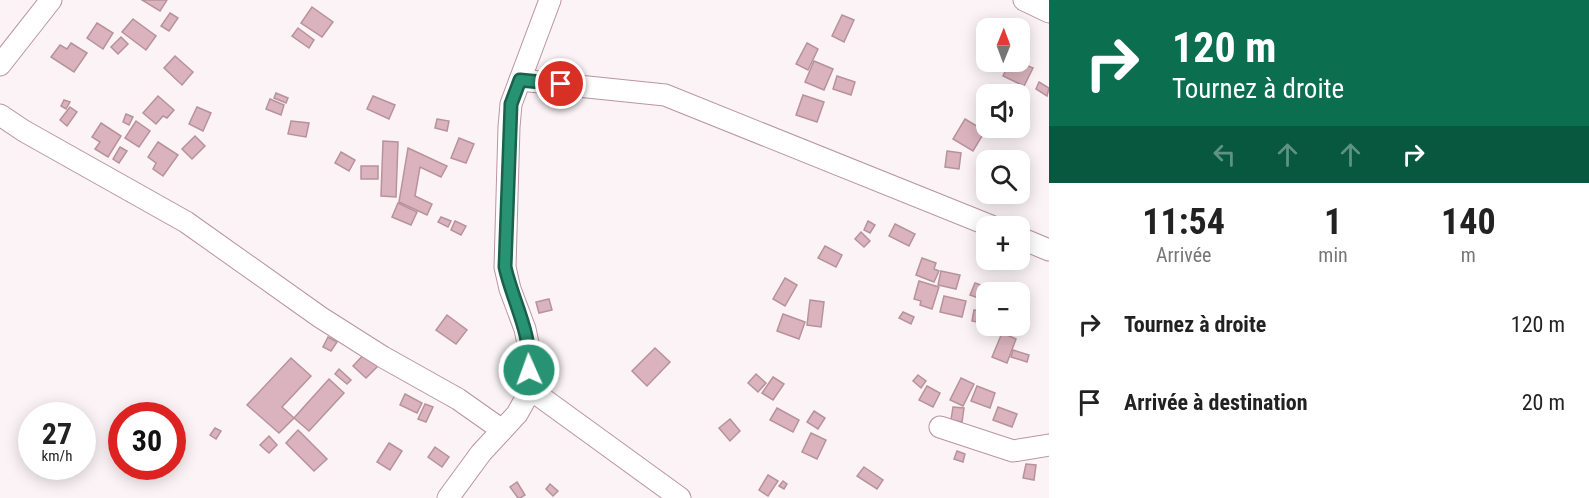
<!DOCTYPE html>
<html lang="fr">
<meta charset="utf-8">
<style>
body{margin:0;font-family:"Roboto Condensed",sans-serif;background:#f6f6f6;color:#222;height:100vh;display:flex;flex-direction:column;font-size:22px;white-space:nowrap}
*{box-sizing:border-box;margin:0}
p{font-size:20px;color:#767676}
.icon{flex:none;width:33px;height:33px;fill:none;stroke:currentColor;stroke-width:2;stroke-linecap:round;stroke-linejoin:round}
.map{position:relative;flex:1;overflow:hidden}
.details{display:flex;flex-direction:column;background:#fff;width:540px}
.details>*{flex:none}
.hud{background:#0b6e4f;color:#fff;overflow:hidden}
.needle{width:39px;rotate:1deg}
.fabs{position:absolute;left:976px;top:18px;display:grid;gap:12px}
.fabs a{display:grid;place-items:center;width:54px;height:54px;border-radius:12px;background:#fff;box-shadow:0 3px 15px #0003;font-size:30px}
.speed{position:absolute;left:18px;top:402px;display:flex;gap:12px;font-size:30px;font-weight:700;text-align:center}
.speed>*{display:grid;place-content:center;width:78px;height:78px;border-radius:50%;background:#fff;box-shadow:0 3px 15px #0003;line-height:1}
.speed small{font-size:15px;font-weight:400}
.speed .limit{border:9px solid #d22;background:#fff;color:#111}
.pin{position:absolute;display:grid;place-items:center;width:51px;height:51px;color:#fff;margin:-26px;border:3px solid #fff;border-radius:50%;box-shadow:0 2px 6px #0007}
.me{position:absolute;width:66px;margin:-33px;rotate:358deg;stroke-linejoin:round;filter:drop-shadow(0 0 4px #0008)}
.turn{display:flex;align-items:center;gap:21px;height:126px;padding:0 24px;font-size:27px}
.turn .icon{width:78px;height:78px;stroke-width:2.5}
.turn b{display:block;font-size:42px;line-height:51px}
.lanes{display:flex;align-items:center;height:57px;padding:0 24px;background:#0003;justify-content:center;gap:30px;direction:ltr}
.lanes .off{opacity:.35}
.eta{display:flex;justify-content:space-evenly;align-items:center;height:102px;text-align:center}
.eta b{font-size:36px;font-weight:700;line-height:42px}
ul{padding:0;list-style:none}
li{display:flex;align-items:center;gap:18px;height:78px;padding:0 24px}
li div{flex:1}
li b{display:block;font-size:22px}
li em{font-style:normal}
main{display:flex;flex:1;min-height:0}
.map>svg:first-child{display:block}
.building{fill:#dab3bf;stroke:#b7929d;stroke-width:1.5}
.lines{fill:none;stroke-linecap:round;stroke-linejoin:round}
.minor-casing{stroke:#bb95a1;stroke-width:23}
.minor{stroke:#fff;stroke-width:21}
.route-casing{stroke:#1a604b;stroke-width:15}
.route{stroke:#289373;stroke-width:10}
</style>
<main>
<div class="map">
<svg width="1049" height="498" viewBox="0 0 1049 498">
<rect width="100%" height="100%" fill="#fbf3f5"/>
<g class="building">
<path d="M142 0H167L160 11Z"/>
<path d="M312 7 333 22 322 37 301 23Z"/>
<path d="M170 13 178 18 169 31 161 26Z"/>
<path d="M842 15 854 20 844 42 832 36Z"/>
<path d="M133 19 156 36 146 50 122 32Z"/>
<path d="M97 23 113 33 103 49 87 38Z"/>
<path d="M298 28 314 40 309 48 292 36Z"/>
<path d="M121 37 128 44 118 54 111 47Z"/>
<path d="M71 43 87 53 74 72 51 57 60 45 67 49Z"/>
<path d="M807 43 818 49 808 70 796 64Z"/>
<path d="M175 56 193 72 182 85 164 68Z"/>
<path d="M814 61 833 69 824 90 805 82Z"/>
<path d="M1010 62H1018L1033 68 1024 86 1003 76Z"/>
<path d="M837 76 855 82 851 95 833 89Z"/>
<path d="M1039 82 1049 88 1047 96 1036 89Z"/>
<path d="M276 93 288 98 286 103 274 98Z"/>
<path d="M803 95 824 102 817 122 796 115Z"/>
<path d="M158 96 174 110 167 118 163 116 156 124 143 113Z"/>
<path d="M373 96 395 105 389 119 367 109Z"/>
<path d="M270 99 284 105 281 115 266 109Z"/>
<path d="M64 100 70 102 66 109 61 106Z"/>
<path d="M70 107 77 112 67 126 60 120Z"/>
<path d="M197 107 211 113 203 131 189 124Z"/>
<path d="M126 114 133 117 129 125 123 122Z"/>
<path d="M437 119 449 121 447 131 435 128Z"/>
<path d="M965 119 985 131 973 151 953 139Z"/>
<path d="M136 121 150 131 139 147 125 138Z"/>
<path d="M291 121 309 123 306 137 288 134Z"/>
<path d="M101 123 121 136 108 157 95 149 100 142 92 137Z"/>
<path d="M195 136 205 146 192 159 182 149Z"/>
<path d="M459 138 474 144 466 163 451 158Z"/>
<path d="M383 141 398 142 396 197 381 196Z"/>
<path d="M158 142 178 155 163 176 153 169 156 163 148 157Z"/>
<path d="M120 147 127 151 119 163 113 159Z"/>
<path d="M408 148 447 166 441 177 420 167 415 196 432 204 427 215 399 202Z"/>
<path d="M947 151 961 153 959 169 945 167Z"/>
<path d="M341 152 355 160 349 171 335 163Z"/>
<rect x="361" y="166" width="17" height="13"/>
<path d="M398 203 417 212 411 225 392 217Z"/>
<path d="M441 217 451 221 448 227 438 222Z"/>
<path d="M455 221 466 226 461 235 451 230Z"/>
<path d="M868 221 875 225 870 233 864 230Z"/>
<path d="M895 224 915 234 909 246 889 236Z"/>
<path d="M861 232 870 241 864 247 855 239Z"/>
<path d="M825 246 842 255 836 267 818 258Z"/>
<path d="M922 258 936 263 934 269 939 271 934 282 916 275Z"/>
<path d="M941 271 960 275 956 289 938 285Z"/>
<path d="M785 278 797 285 785 306 773 299Z"/>
<path d="M919 281 939 287 932 309 920 305 921 301 914 299Z"/>
<path d="M975 283 1000 292H987V301L970 295Z"/>
<path d="M944 296 966 301 962 317 940 312Z"/>
<path d="M549 299 552 310 539 313 536 302Z"/>
<path d="M810 300 824 302 821 327 807 325Z"/>
<path d="M974 310 984 311 982 323 972 321Z"/>
<path d="M903 312 914 317 911 324 899 318Z"/>
<path d="M783 314 805 322 799 339 777 331Z"/>
<path d="M447 315 467 330 456 344 436 330Z"/>
<path d="M1002 333 1016 339 1007 363 992 357Z"/>
<path d="M328 337 337 342 331 351 323 347Z"/>
<path d="M655 348 670 362 647 386 632 371Z"/>
<path d="M368 350 381 363 366 378 353 366Z"/>
<path d="M1013 350 1029 355 1027 362 1011 357Z"/>
<path d="M291 358 311 376 282 407 294 418 279 433 247 405Z"/>
<path d="M339 369 351 380 347 384 335 374Z"/>
<path d="M756 374 766 383 758 392 748 383Z"/>
<path d="M918 375 926 381 921 388 913 381Z"/>
<path d="M773 377 784 384 773 400 762 393Z"/>
<path d="M961 378 974 384 963 406 950 400Z"/>
<path d="M329 379 344 393 309 431 294 418Z"/>
<path d="M927 386 940 393 933 407 919 400Z"/>
<path d="M977 386 995 393 990 408 971 401Z"/>
<path d="M405 394 422 403 417 413 400 405Z"/>
<path d="M425 404 433 407 426 422 418 419Z"/>
<path d="M953 407 964 408 962 422 951 420Z"/>
<path d="M998 407 1017 414 1012 427 993 420Z"/>
<path d="M777 408 799 420 793 432 770 420Z"/>
<path d="M814 411 825 418 818 429 807 422Z"/>
<path d="M730 419 740 431 730 441 719 428Z"/>
<path d="M215 428 221 431 216 439 210 435Z"/>
<path d="M298 430 327 459 314 471 286 443Z"/>
<path d="M811 433 826 440 817 459 802 452Z"/>
<path d="M269 436 277 445 269 453 260 445Z"/>
<path d="M389 443 402 451 390 470 377 462Z"/>
<path d="M435 447 449 457 442 467 428 457Z"/>
<path d="M957 451 965 454 963 462 954 459Z"/>
<path d="M1026 464 1036 465 1034 480 1023 478Z"/>
<path d="M864 467 883 480 877 489 857 476Z"/>
<path d="M768 475 778 481 768 496 759 490Z"/>
<path d="M783 481 787 484 784 489 779 486Z"/>
<path d="M517 482 525 495 520 498H518L510 487Z"/>
<path d="M550 484 558 491 553 496 546 489Z"/>
</g>
<g class="lines">
<g class="minor-casing">
<g id="minor">
<path d="M1024 0 1049 12"/>
<path d="M0 65 51 0"/>
<path d="M520 80 665 95 991 226"/>
<path d="M0 115 24 131 186 222 320 317 383 357 458 399 502 430"/>
<path d="M1020 238 1049 250"/>
<path d="M527 387 680 498"/>
<path d="M940 427 1013 451 1049 445"/>
<path d="M448 498 481 453 517 414 526 398 530 353 525 329 510 289 505 267 509 127 511 104 550 0"/>
</g>
</g>
<use href="#minor" class="minor"/>
</g>
<g class="lines">
<g class="route-casing">
<path id="route" d="M529 370C532 334 513 302 505 267L511 104 520 80 561 84"/>
</g>
<use href="#route" class="route"/>
</g>
</svg>
<div class="fabs">
<a><svg class="needle" viewBox="-14 -14 28 28"><path d="M0-13l5 13h-10z" fill="#e53935"/><path d="M0 13l5-13h-10z" fill="#767676"/></svg></a>
<a><svg class="icon" aria-label="sound" viewBox="0 0 24 24"><path d="M4 9h4l5-4v14l-5-4H4zM17 9q2 3 0 6"/></svg></a>
<a><svg class="icon" aria-label="search" viewBox="0 0 24 24"><circle cx="10" cy="10" r="6"/><path d="M15 15l6 6"/></svg></a>
<a>+</a>
<a>−</a>
</div>
<div class="speed"><div>27<small>km/h</small></div><div class="limit">30</div></div>
<div class="pin" style="left:561px;top:84px;background:#d93025"><svg class="icon" aria-label="arrive" viewBox="0 0 24 24"><path d="M6 21V4h12l-3 4 3 4H6"/></svg></div>
<svg class="me" style="left:529px;top:370px" viewBox="-20 -20 40 40"><circle r="17" fill="#289373" stroke="#fff" stroke-width="3"/><path d="M0-11L8 9 0 5-8 9z" fill="#fff"/></svg>
</div>
<section class="details">
<div class="hud">
<div class="turn"><svg class="icon" aria-label="right" viewBox="0 0 24 24"><path d="M7 20v-9h11M14 6l5 5-5 5"/></svg><div><b>120 m</b>Tournez à droite</div></div>
<div class="lanes"><svg class="icon off" aria-label="left" viewBox="0 0 24 24"><path d="M17 20v-9H6M10 6l-5 5 5 5"/></svg><svg class="icon off" aria-label="ahead" viewBox="0 0 24 24"><path d="M12 20V5M6 11l6-6 6 6"/></svg><svg class="icon off" aria-label="ahead" viewBox="0 0 24 24"><path d="M12 20V5M6 11l6-6 6 6"/></svg><svg class="icon" aria-label="right" viewBox="0 0 24 24"><path d="M7 20v-9h11M14 6l5 5-5 5"/></svg></div>
</div>
<div class="eta">
<div><b>11:54</b><p>Arrivée</p></div>
<div><b>1</b><p>min</p></div>
<div><b>140</b><p>m</p></div>
</div>
<ul>
<li><svg class="icon" aria-label="right" viewBox="0 0 24 24"><path d="M7 20v-9h11M14 6l5 5-5 5"/></svg><div><b>Tournez à droite</b></div><em>120 m</em></li>
<li><svg class="icon" aria-label="arrive" viewBox="0 0 24 24"><path d="M6 21V4h12l-3 4 3 4H6"/></svg><div><b>Arrivée à destination</b></div><em>20 m</em></li>
</ul>
</section>
</main>
